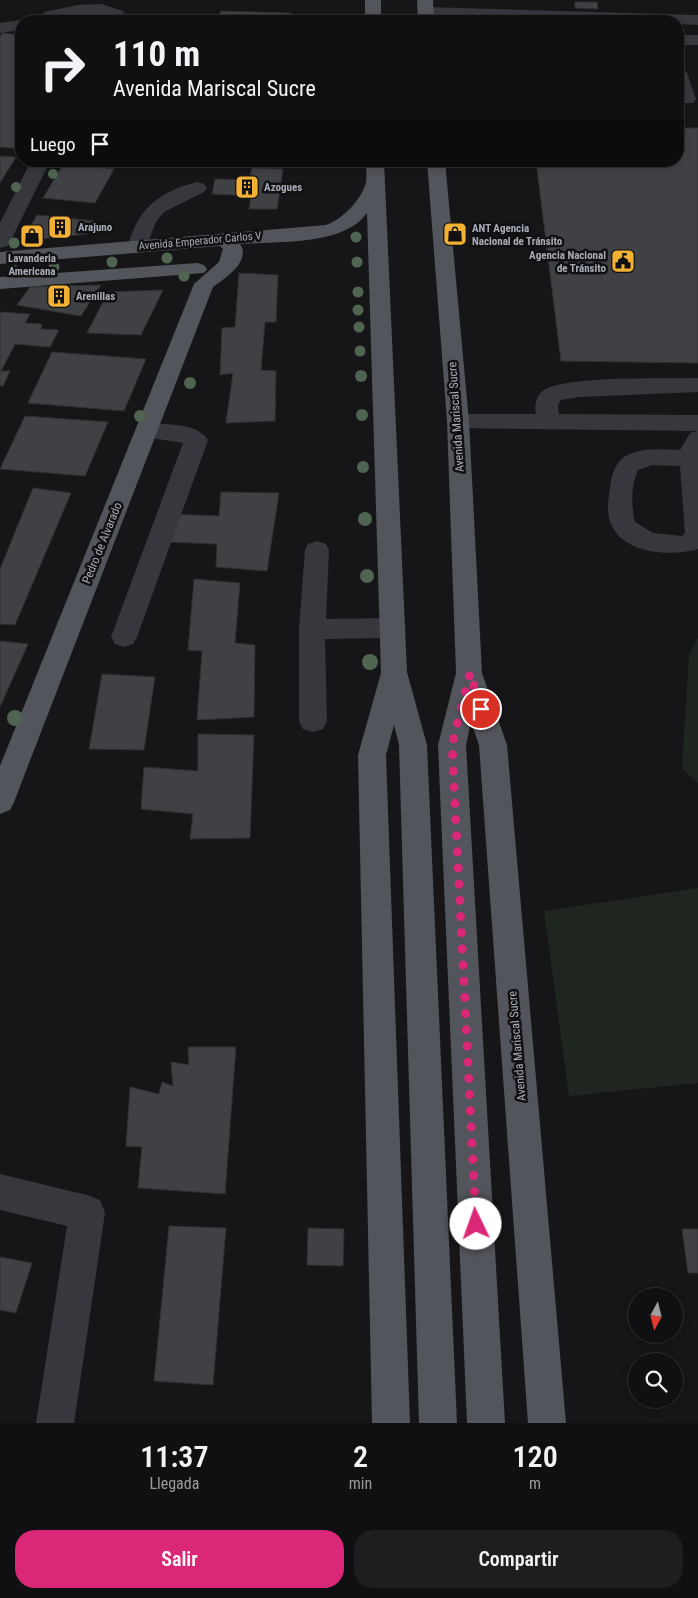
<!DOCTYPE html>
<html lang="es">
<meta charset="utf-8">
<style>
body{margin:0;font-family:"Roboto Condensed",sans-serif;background:#1e1e20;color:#f1f3f6;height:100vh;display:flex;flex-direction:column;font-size:19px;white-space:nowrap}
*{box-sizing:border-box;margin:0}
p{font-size:16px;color:#9c9d9f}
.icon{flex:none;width:28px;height:28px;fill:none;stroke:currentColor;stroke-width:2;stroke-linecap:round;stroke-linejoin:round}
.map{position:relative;height:1423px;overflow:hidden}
.drawer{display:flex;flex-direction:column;background:#101012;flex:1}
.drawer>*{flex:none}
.top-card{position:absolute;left:15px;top:15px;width:669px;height:152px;border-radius:20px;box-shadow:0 2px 8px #0003,0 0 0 1px #303032;background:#101012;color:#f1f3f6;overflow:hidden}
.needle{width:32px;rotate:187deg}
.controls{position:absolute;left:628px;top:1288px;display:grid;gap:10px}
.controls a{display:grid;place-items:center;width:55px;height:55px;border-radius:50%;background:#101012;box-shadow:0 2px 8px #0003,0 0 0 1px #303032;font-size:25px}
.pin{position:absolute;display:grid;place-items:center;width:42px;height:42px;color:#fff;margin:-21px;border:2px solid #fff;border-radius:50%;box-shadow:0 1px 5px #0007}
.me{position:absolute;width:55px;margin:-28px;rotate:357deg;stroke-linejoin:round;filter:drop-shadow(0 0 4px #0008)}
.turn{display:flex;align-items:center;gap:18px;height:105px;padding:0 15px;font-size:22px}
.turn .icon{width:65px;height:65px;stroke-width:2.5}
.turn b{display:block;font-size:35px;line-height:42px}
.then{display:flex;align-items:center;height:48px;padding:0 15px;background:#0003;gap:10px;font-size:19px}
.eta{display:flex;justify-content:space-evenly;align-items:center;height:85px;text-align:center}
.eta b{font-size:30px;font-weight:600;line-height:35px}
.cta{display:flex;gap:10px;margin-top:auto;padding:10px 15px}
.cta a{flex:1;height:58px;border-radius:20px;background:#db2777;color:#fff;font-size:20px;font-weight:600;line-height:58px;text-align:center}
.cta a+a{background:#1e1e20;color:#f1f3f6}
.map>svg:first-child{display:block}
.green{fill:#1e261f}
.building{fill:#404145;stroke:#303034}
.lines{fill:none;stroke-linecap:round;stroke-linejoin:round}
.minor{fill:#37383d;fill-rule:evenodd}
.major{fill:#53555c;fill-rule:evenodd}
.tree{fill:#506452}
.route{stroke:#db2777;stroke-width:9;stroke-dasharray:0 16.2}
.labels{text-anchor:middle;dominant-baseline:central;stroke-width:5;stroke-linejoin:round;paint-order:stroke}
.far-poi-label{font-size:11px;font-weight:bold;fill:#a8adb8;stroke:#111113;text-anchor:start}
.far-street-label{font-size:11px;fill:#a8adb8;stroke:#111113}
.street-label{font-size:12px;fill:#a8adb8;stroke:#111113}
</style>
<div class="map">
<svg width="698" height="1423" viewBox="0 0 698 1423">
<rect width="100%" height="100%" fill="#161618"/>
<g class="green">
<path d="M698 637V783L682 768 689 655Z"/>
<path d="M698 888V1083L569 1096 544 911Z"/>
</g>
<g class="building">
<path d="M575 2H597L598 9 575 8Z"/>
<path d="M221 11 291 13 289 21H217Z"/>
<path d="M2 33 21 35V149L0 147V37Z"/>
<path d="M678 128H698V363L561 361 536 161H678Z"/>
<path d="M0 156 16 157 0 183Z"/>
<path d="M253 161H283L282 166 252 165Z"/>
<path d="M64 163 114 169 95 203 43 198Z"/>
<path d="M252 168 283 169 277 209H249L251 196 212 194 215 179 249 180Z"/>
<path d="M37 215 95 221 87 234 22 241Z"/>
<path d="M239 273 278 275 276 322H265L261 370 276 371 275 421 226 423 233 373 220 375 222 328 235 327Z"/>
<path d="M101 285 81 316 17 305 30 287Z"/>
<path d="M163 290 141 335 87 333 108 292Z"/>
<path d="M0 312 30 314 25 323 42 324 41 329 59 330 50 347 15 344 1 371H10L3 386H0Z"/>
<path d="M52 352 146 359 124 411 28 403Z"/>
<path d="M25 416 108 422 85 476 0 469Z"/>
<path d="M33 488 71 493 15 625 0 624V569Z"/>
<path d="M221 492 279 493 267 571 216 567 217 544 168 542 172 514 219 516Z"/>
<path d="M194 579 240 583 235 643 255 645 254 717 197 720 202 651 188 650Z"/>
<path d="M0 641 28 644 0 707Z"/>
<path d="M102 674 155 677 144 750 89 749Z"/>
<path d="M198 734 254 735 250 838 190 839 193 814 141 809 144 767 198 771Z"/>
<path d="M188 1047H236L225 1194 138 1188 142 1147 126 1146 130 1087 159 1094 162 1082 173 1086 171 1062 189 1065Z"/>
<path d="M169 1226 226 1228 213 1385 154 1381Z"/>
<path d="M308 1228 344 1229 343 1266 307 1265Z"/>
<path d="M682 1229H698V1273H688Z"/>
<path d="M0 1257 32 1263 16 1313 0 1310Z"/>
</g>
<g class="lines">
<g class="minor">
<path d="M101 4 123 11 128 21H112L106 15 90 14 57 18 54 21H38L44 12 78 5Z"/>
<path d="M426 7 698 15V25L678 24V21H573L420 15 418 12 420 9Z"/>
<path d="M21 20 26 21H21V30L0 33V23Z"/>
<rect x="678" y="35" width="20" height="10"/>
<path d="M678 68 684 69 687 73 696 99 693 103H681L678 99Z"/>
<path d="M31 161H50L10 242 7 246 0 248V223Z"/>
<path d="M197 182 204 184 207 188 204 192 164 212 156 222 145 250 138 252 131 250 128 246C138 208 159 192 197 182Z"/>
<path d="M698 378V392L579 397 561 400 558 405 559 414 698 415V549C672 557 625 554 612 526 606 515 608 500 610 488 611 478 614 464 624 457 639 447 662 449 680 450L690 433 697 431 458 428 450 426 447 421 450 416 458 414H536C534 406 536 395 544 390 570 375 665 379 698 378ZM652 465 680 466 685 533 682 536 653 533 635 522C631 506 631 485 638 470Z"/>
<path d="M147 423C166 425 197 422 208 440L137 637 133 644 124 647 115 644 111 637 183 443 139 436 135 431 139 426Z"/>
<path d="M317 541 326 544 329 550 326 619 393 618 402 621 406 628 402 635 393 638 325 639 327 721 323 729 313 732 303 729 299 721V629L305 550 308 544Z"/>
<path d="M0 1174 87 1195 100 1200 105 1213 74 1423H36L67 1226 0 1210Z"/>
</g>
<g class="major">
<rect x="365" y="0" width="16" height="21"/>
<path d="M417 0H433L434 21H418Z"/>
<path d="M366 161H384L407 672 427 745 457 1423H419L399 745 394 725 386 755 410 1423H372L358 755 381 673 367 213C344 246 278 241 240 244 252 261 224 279 213 287L14 802 10 810 0 814V766L194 284 219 262 223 249 220 246 0 264V252L326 225C342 220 363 198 366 182 367 176 366 167 366 161Z"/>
<path d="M427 161H445L469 421 482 673 507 745 566 1423H528L479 745 471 722 466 745 505 1423H467L438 745 456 673 447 421Z"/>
<path d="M197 263 204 265 207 269 204 273 0 289V277Z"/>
</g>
</g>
<g class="tree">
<circle cx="53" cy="174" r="5"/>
<circle cx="16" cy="187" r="5"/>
<circle cx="356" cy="237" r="5.5"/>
<circle cx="14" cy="243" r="5.5"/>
<circle cx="167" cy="258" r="5.5"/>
<circle cx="112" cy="262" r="5.5"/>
<circle cx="357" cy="262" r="5.5"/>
<circle cx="54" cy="267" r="5.5"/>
<circle cx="13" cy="270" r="5.5"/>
<circle cx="184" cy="276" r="5.5"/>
<circle cx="358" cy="292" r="5.5"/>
<circle cx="358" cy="310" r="5.5"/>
<circle cx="359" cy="327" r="5.5"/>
<circle cx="360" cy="351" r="5.5"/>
<circle cx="361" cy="376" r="6"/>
<circle cx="190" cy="383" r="6"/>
<circle cx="362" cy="415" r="6"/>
<circle cx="140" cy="416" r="6"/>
<circle cx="363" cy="467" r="6"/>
<circle cx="365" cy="519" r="7"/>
<circle cx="367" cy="576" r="7"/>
<circle cx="370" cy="662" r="8"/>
<circle cx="15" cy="718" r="8"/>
</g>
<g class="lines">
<path class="route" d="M476 1224 452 745 470 673 481 709"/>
</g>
<defs>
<g id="building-square" transform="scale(1.25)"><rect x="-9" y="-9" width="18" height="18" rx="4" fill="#f2b134" stroke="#111113"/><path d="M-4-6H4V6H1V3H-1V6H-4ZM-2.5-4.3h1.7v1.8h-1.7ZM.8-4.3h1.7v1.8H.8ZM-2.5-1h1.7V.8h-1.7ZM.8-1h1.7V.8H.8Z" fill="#111"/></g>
<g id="shop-square" transform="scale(1.25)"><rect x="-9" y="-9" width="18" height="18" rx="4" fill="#f2b134" stroke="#111113"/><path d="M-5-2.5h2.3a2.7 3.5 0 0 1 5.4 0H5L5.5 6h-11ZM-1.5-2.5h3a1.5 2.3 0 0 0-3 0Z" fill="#111"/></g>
<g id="civic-square" transform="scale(1.25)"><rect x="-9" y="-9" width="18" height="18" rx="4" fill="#f2b134" stroke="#111113"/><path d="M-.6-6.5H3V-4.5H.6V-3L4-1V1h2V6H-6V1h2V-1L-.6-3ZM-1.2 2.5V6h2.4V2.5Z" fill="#111"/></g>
</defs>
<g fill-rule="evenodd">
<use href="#building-square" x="247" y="187"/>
<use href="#building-square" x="60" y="227"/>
<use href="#shop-square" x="455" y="234"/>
<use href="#shop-square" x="32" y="236"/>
<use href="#civic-square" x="623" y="261"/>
<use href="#building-square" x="59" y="296"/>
</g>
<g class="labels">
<g class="far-poi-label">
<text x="264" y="187">Azogues</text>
<text x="78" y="227">Arajuno</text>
<text x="472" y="228">ANT Agencia<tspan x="472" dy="13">Nacional de Tránsito</tspan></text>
<text x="606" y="255" text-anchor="end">Agencia Nacional<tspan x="606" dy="13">de Tránsito</tspan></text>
<text x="32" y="258" text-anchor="middle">Lavanderia<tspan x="32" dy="13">Americana</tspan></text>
<text x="76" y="296">Arenillas</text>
</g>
<g class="far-street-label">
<text transform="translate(200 241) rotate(-5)">Avenida Emperador Carlos V</text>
</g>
<g class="street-label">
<text transform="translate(456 417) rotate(-94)">Avenida Mariscal Sucre</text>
<text transform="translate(102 543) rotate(-68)">Pedro de Alvarado</text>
<text transform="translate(517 1046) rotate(-95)">Avenida Mariscal Sucre</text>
</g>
</g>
</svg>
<div class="controls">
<a><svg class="needle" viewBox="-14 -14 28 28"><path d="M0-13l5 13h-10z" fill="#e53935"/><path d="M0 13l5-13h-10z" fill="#9c9d9f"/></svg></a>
<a><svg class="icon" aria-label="search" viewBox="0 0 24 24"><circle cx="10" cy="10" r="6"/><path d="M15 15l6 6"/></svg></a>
</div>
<div class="pin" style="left:481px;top:709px;background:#d93025"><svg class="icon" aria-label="arrive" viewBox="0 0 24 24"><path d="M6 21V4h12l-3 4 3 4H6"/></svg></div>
<svg class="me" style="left:476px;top:1224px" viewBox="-20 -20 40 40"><circle r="19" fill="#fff"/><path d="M0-13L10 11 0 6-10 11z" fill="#db2777"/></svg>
<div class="top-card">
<div class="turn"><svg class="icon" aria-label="right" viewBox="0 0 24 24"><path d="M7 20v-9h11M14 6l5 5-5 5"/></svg><div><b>110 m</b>Avenida Mariscal Sucre</div></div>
<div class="then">Luego<svg class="icon" aria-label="arrive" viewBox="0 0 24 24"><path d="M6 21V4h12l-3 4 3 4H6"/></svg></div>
</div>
</div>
<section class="drawer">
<div class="eta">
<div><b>11:37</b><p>Llegada</p></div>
<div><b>2</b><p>min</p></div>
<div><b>120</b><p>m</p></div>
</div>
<div class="cta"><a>Salir</a><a>Compartir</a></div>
</section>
